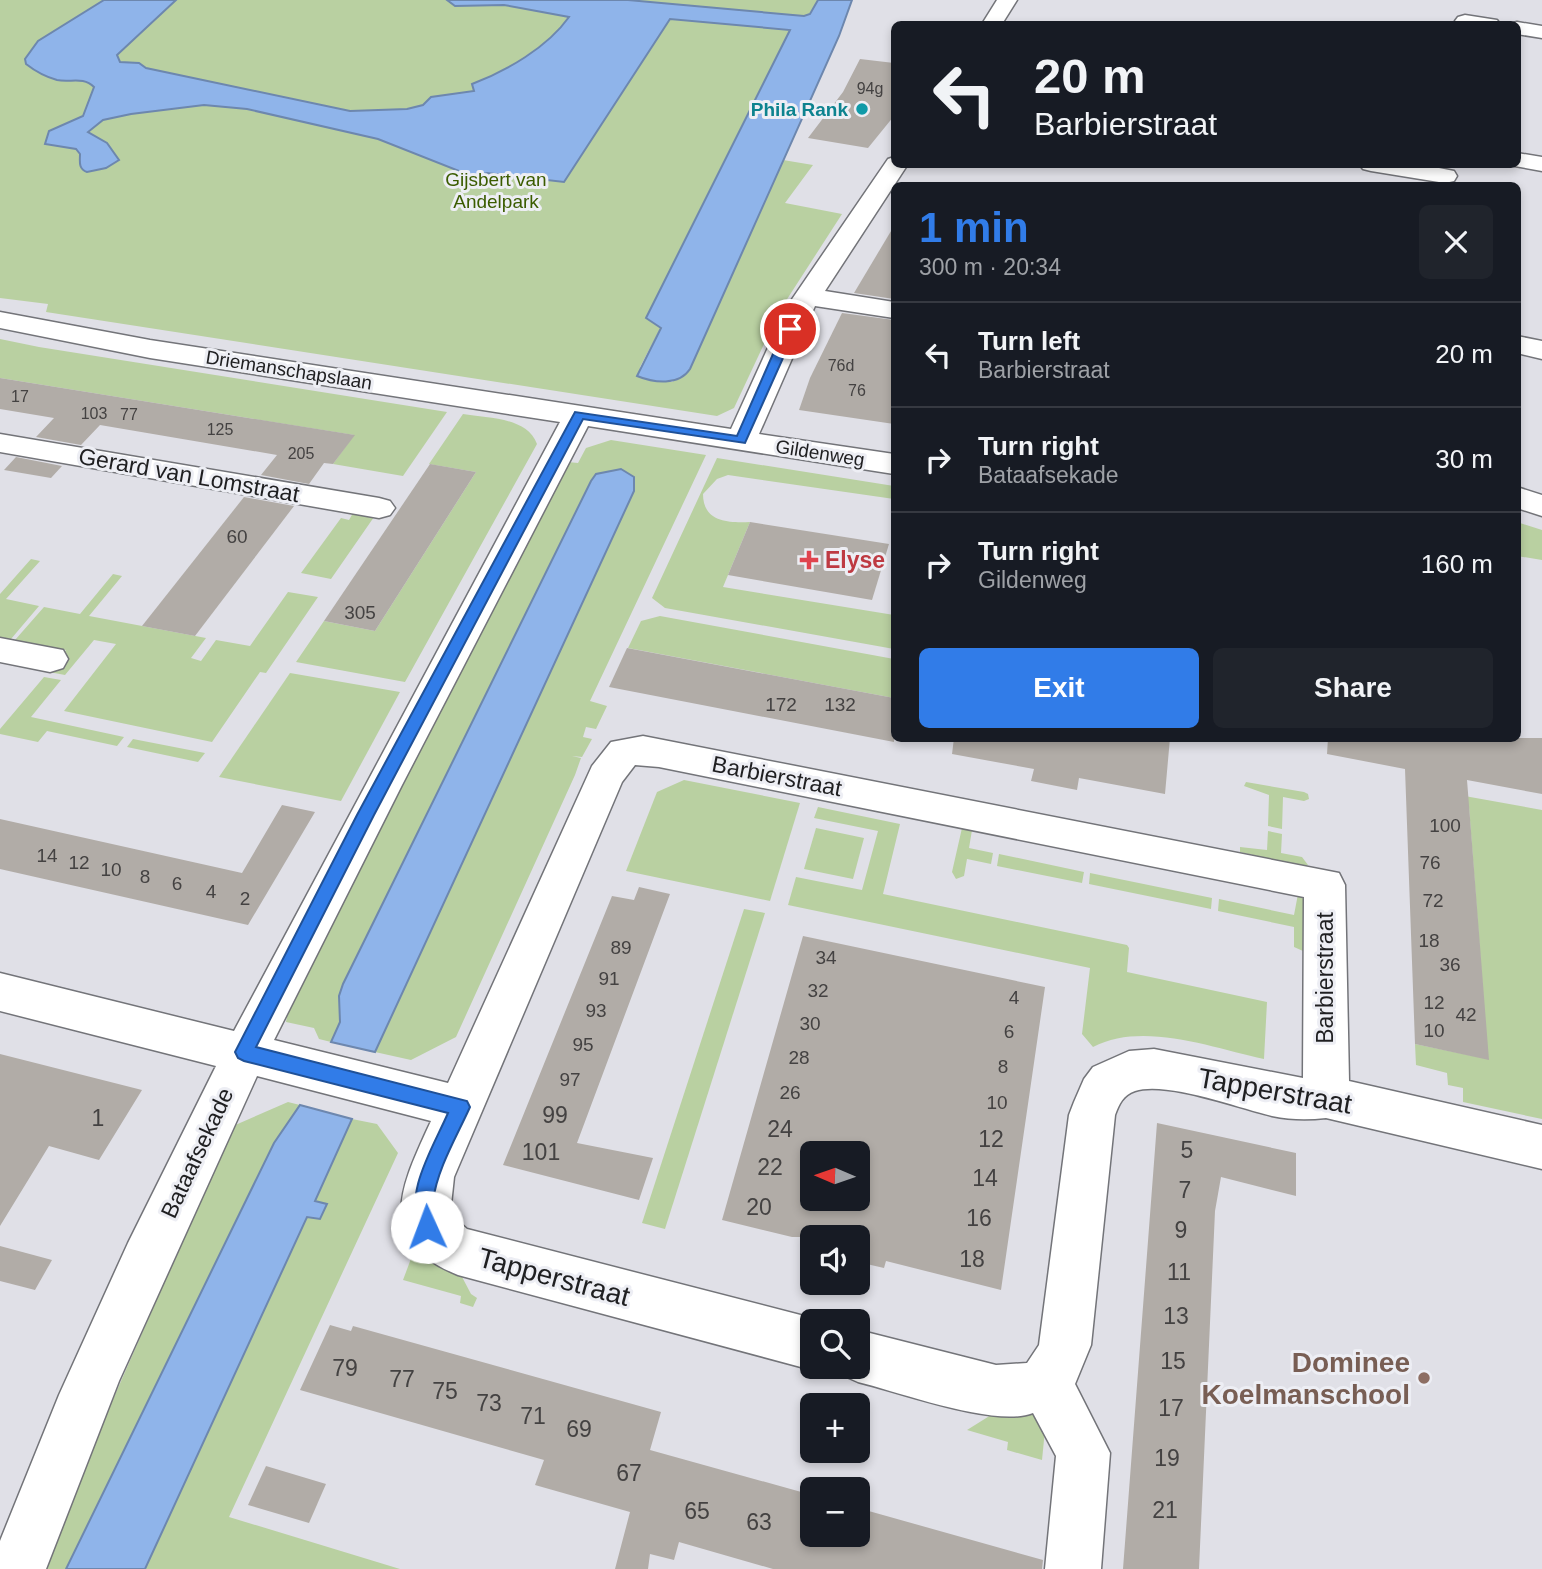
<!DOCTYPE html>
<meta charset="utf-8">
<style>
body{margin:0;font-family:Helvetica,sans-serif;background:#20242c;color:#f1f3f6;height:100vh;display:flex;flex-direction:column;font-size:26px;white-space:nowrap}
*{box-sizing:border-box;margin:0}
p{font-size:23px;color:#9ea1a6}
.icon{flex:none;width:38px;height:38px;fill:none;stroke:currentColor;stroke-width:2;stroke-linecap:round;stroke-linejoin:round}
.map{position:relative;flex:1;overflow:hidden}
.side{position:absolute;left:891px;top:182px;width:630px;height:560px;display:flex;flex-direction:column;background:#171b24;border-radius:10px;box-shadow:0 4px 10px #0003}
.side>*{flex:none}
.guide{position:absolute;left:891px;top:21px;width:630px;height:147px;border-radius:10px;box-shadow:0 4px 10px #0003;background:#171b24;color:#f1f3f6;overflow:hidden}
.needle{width:46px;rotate:272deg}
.fabs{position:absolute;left:800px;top:1141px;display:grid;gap:14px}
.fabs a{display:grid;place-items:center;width:70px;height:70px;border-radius:10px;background:#171b24;box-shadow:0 4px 10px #0003;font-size:35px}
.pin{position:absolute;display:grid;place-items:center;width:60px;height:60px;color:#fff;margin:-30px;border:4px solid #fff;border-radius:50%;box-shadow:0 2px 7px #0007}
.me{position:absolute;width:77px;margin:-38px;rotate:358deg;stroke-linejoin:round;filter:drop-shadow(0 0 5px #0008)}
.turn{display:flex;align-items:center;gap:24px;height:147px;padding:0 28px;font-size:32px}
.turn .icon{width:91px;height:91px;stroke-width:2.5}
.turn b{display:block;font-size:49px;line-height:60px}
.round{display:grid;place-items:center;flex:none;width:74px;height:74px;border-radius:10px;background:#20242c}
.head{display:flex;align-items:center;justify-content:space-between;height:119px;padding:0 28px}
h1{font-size:42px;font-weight:700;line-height:52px;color:#317ce8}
.cta{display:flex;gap:14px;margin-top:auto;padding:14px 28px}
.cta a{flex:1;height:80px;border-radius:10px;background:#317ce8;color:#fff;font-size:28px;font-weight:700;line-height:80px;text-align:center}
.cta a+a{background:#20242c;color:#f1f3f6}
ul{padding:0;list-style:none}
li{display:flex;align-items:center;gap:21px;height:105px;padding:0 28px;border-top:2px solid #363941}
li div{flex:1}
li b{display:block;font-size:26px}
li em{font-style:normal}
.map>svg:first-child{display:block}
.green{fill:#b9d0a1}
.water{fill:#8fb4ea;stroke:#6d87ae;stroke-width:2}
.building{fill:#b1aca7;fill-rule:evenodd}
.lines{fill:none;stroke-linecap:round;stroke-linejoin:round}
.minor-casing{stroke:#737479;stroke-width:3}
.minor{fill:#fff;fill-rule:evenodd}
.route{fill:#317ce8;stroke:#205197;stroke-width:2}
.culture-dot{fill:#0f9aa8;stroke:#edeef4;stroke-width:2.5}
.health-dot{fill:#e0444e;stroke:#edeef4;stroke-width:2.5}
.education-dot{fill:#8d6e63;stroke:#edeef4;stroke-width:2.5}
.labels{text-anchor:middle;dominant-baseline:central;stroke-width:6;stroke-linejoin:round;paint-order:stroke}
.far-number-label{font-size:16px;fill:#444242}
.far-culture-label{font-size:19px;font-weight:bold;fill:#0d838f;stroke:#edeef4;text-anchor:end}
.far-park-label{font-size:19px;fill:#3b5c00;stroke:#edeef4}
.far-street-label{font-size:19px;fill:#1f1f21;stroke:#edeef4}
.number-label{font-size:19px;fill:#444242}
.street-label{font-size:23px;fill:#1f1f21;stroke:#edeef4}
.health-label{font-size:23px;font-weight:bold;fill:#be3a42;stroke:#edeef4;text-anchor:start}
.near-number-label{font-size:23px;fill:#444242}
.near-street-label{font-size:28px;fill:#1f1f21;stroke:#edeef4}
.near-education-label{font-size:28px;font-weight:bold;fill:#785e54;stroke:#edeef4;text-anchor:end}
</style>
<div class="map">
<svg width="1542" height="1569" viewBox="0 0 1542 1569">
<rect width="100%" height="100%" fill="#e0e0e7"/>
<g class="green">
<path d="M0 0H818L808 16H797L782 46 661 327 640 367 639 377 672 382 690 369 783 160 813 165 785 203 842 214 782 307 771 305 768 310 779 312 734 408 717 416 46 312 48 304 0 298Z"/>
<path d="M0 339 39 347 447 412 403 476 333 464 354 435 0 378Z"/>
<path d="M463 414C487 418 527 417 537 444L405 682 296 662 324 621 375 631 476 472 429 464Z"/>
<path d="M611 440 706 455 590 701 607 706 596 729 586 727 583 737 592 739 582 757 572 756 581 758 575 775 456 1037 411 1060 375 1052 635 485 597 474 591 481 343 984 339 996 340 1022 331 1042 319 1039 314 1028 286 1022 290 1000 568 462 578 463 586 448Z"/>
<path d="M717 458 894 486V499L728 475 717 479 703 494C703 522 728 523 750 522L723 587 894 615V649L665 608 652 598Z"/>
<path d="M353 513 374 517 331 579 301 573 341 518 349 520Z"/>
<path d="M1517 522 1542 530V560L1517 556Z"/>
<path d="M31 559 40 561 6 599 39 606 11 639 0 637V594Z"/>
<path d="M113 574 122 576 89 616 206 638 191 658 201 661 216 640 250 646 288 592 318 597 266 673 260 672 212 742 64 711 116 644 94 640 65 675 49 672 66 650 15 640 44 607 80 614Z"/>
<path d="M660 616 894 659V698L628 648 641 621Z"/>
<path d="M290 673 400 692 341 801 219 777Z"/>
<path d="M44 677 61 680 31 717 124 737 117 746 47 731 38 742 0 734V729Z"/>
<path d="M133 739 205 753 198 762 127 747Z"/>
<path d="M684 780 800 803 770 901 626 871 657 792Z"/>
<path d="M1246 782 1304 792 1308 794 1309 799 1304 801 1283 797 1282 829 1268 826 1269 795 1244 786Z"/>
<path d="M1459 795 1542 810V1119L1463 1102V1088L1448 1085 1447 1073 1416 1065 1415 1044 1488 1059 1469 807Z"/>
<path d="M818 807 900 824 883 894 1127 945 1129 948 1127 972 1267 1002 1264 1059C1212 1048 1143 1021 1093 1047L1082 1034 1090 968 788 905 796 877 862 890 878 831 814 818Z"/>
<path d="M816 828 864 838 853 879 804 869Z"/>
<path d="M962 828 972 830 969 848 993 853 991 864 967 859 964 876 956 879 952 872Z"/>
<path d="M1268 831 1282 834 1281 853 1302 857 1308 865 1303 867 1240 852V847L1267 850Z"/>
<path d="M999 854 1084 872 1082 883 997 866Z"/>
<path d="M1090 873 1212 898 1211 909 1089 884Z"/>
<path d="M1298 894 1305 896 1303 951 1294 947V927L1218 911 1219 899 1294 915Z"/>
<path d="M744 909 765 913 665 1229 642 1223Z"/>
<path d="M288 1102 300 1105 274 1143 66 1569H46L71 1495 233 1126Z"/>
<path d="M352 1119 377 1124 398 1153 229 1517 400 1569H145L307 1216 320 1219 326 1205 315 1201Z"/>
<path d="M418 1251 437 1266 461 1275 471 1294 477 1298 473 1307 460 1303 461 1296 403 1280 412 1256Z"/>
<path d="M1043 1412 1046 1420 1042 1460 1007 1450 1008 1442 967 1430 991 1415 1020 1417Z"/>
</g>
<g class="water">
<path d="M104 0H176L117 55 120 62 139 63 146 68 350 111 407 109 423 105 431 97 474 91 472 84C506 71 547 48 569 17L504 5 455 6 447 0H628L804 16 810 14 818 0H852L839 36 690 369C679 386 654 383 637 376L661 328 646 318 790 30 670 19 564 182 487 173 474 177 378 139 247 109 204 105 131 114 103 120 88 132 107 143 119 160 106 168 87 172C78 169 80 161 80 154L76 149 45 144 49 131 83 116 94 87C83 76 70 83 57 80 46 77 35 71 26 64L25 59 38 41Z"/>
<path d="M621 469 634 477V491L375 1052 331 1042 340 1022 339 996 343 984 591 481 596 474Z"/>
<path d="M300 1105 352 1119 315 1201 327 1204 320 1219 307 1217 145 1569H66L274 1143Z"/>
</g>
<g class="building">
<path d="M860 59 894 63V116L868 148 808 138 843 92Z"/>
<path d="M894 226V299L854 293Z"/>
<path d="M842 313 894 320V424L799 410 810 378Z"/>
<path d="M0 378 149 402 355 435 333 464 324 463 309 484 261 475 277 455 100 425 81 445 36 437 54 418 0 409Z"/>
<path d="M16 457 62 466 51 478 4 470Z"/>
<path d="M430 464 476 472 375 631 324 621Z"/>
<path d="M244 497 294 506 195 636 142 626Z"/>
<path d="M750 522 889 544 872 600 728 575Z"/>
<path d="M627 648 894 698V742L609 687Z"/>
<path d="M954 738H1170L1165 794 1079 778 1077 790 1031 781 1034 769 952 754Z"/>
<path d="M1328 738H1542V794L1467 780 1489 1060 1415 1044 1405 769 1327 754Z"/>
<path d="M282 805 315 812 248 925 0 869V819L242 873Z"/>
<path d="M639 887 670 894 577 1143 653 1158 639 1200 503 1165 612 896 634 900Z"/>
<path d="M803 936 1045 987 1001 1290 886 1261 884 1268 858 1262V1237H792L722 1220ZM812 1153H858V1199H812Z"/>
<path d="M0 1054 142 1090 99 1160 49 1146 0 1226Z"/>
<path d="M1157 1123 1296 1153V1196L1221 1177 1215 1211 1199 1569H1123Z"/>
<path d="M0 1246 52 1260 35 1290 0 1281Z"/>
<path d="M330 1325 351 1331 353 1326 661 1412 650 1450 812 1495V1535H858V1508L1043 1560 1042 1569H773L679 1542 674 1560 650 1554 648 1569H615L630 1512 535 1485 544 1460 300 1390Z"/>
<path d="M266 1466 326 1484 309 1523 248 1505Z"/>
</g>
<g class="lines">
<g class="minor-casing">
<g id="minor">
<path d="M997 0H1017L1002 24H982Z"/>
<path d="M1465 15 1497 20 1500 24H1457L1455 21 1458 17Z"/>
<path d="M1517 22 1542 26V38L1517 34V24H1509Z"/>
<path d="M1517 153 1542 157V171L1509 165 1517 164Z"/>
<path d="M894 157V164H908L825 291 894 302V318L815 306 759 434 894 454V474L588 426 402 785 274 1040 448 1083 592 766 611 742 643 736 1339 873 1345 885 1349 1081 1542 1125V1169L1326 1118C1308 1120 1291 1120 1272 1116 1238 1108 1167 1081 1135 1091 1123 1095 1119 1104 1115 1115L1091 1345 1075 1384 1110 1453 1101 1569H1045L1056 1456 1033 1413C996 1428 899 1392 858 1382L840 1374 837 1367H858V1330L996 1365 1027 1363 1039 1345 1069 1115 1074 1102 1084 1079 1093 1067 1129 1051 1154 1049 1303 1078 1304 897 659 767 635 765 622 782 454 1177 450 1214 467 1229 812 1318 819 1321H812V1367H819L812 1370 458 1275C372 1240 402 1185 431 1121L257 1076 119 1381 46 1569H0V1541L59 1395 128 1243 216 1066 0 1011V973L234 1031 560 422 150 358 0 328V312L150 340 731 429 786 308 888 159Z"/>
<path d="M1359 164H1419L1454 171 1457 176 1454 181 1445 183 1371 171 1363 169Z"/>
<path d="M1517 336 1542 341V359L1517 353Z"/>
<path d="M0 434 379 498 390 501 395 508 390 515 379 518 0 452Z"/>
<path d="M1517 487 1542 495V516L1517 508Z"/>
<path d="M0 638 63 650 68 659 63 668 50 672 0 662Z"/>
</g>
</g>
<use href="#minor" class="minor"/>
</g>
<path class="route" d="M790 326 796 329 745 443 583 419 374 815 256 1047 467 1101 470 1107C457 1136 437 1169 433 1201 432 1213 439 1222 434 1234L427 1237 420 1234C403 1193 432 1150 448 1113L244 1061 238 1058 235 1052 357 815 575 412 737 436 784 329Z"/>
<circle class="culture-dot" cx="862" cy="109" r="7"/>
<path class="health-dot" d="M805.5 549.5h7v7h7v7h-7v7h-7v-7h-7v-7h7z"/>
<circle class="education-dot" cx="1424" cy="1378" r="7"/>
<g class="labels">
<g class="far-number-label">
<text x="870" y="88">94g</text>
<text x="841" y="365">76d</text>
<text x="857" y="390">76</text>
<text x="20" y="396">17</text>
<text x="94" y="413">103</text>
<text x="129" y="414">77</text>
<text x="220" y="429">125</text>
<text x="301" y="453">205</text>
</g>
<g class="far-culture-label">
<text x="848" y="109">Phila Rank</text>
</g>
<g class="far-park-label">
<text x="496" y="179">Gijsbert van<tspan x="496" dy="22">Andelpark</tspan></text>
</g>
<g class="far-street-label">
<text transform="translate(289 370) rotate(9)">Driemanschapslaan</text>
<text transform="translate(820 453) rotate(9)">Gildenweg</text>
</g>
<g class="number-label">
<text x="237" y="536">60</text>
<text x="360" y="612">305</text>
<text x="781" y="704">172</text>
<text x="840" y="704">132</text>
<text x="1445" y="825">100</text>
<text x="47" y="855">14</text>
<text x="79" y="862">12</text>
<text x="1430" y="862">76</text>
<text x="111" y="869">10</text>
<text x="145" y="876">8</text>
<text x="177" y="883">6</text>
<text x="211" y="891">4</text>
<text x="245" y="898">2</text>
<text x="1433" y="900">72</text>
<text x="1429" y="940">18</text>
<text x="621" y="947">89</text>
<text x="826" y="957">34</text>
<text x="1450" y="964">36</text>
<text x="609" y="978">91</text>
<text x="818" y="990">32</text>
<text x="1014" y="997">4</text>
<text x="1434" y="1002">12</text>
<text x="596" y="1010">93</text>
<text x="1466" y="1014">42</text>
<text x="810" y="1023">30</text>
<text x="1434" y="1030">10</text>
<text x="1009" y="1031">6</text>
<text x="583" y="1044">95</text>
<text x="799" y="1057">28</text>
<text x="1003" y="1066">8</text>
<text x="570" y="1079">97</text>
<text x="790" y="1092">26</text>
<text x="997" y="1102">10</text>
</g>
<g class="street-label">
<text transform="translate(189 475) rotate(10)">Gerard van Lomstraat</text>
<text transform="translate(777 776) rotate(11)">Barbierstraat</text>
<text transform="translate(1325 978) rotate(-90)">Barbierstraat</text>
<text transform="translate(197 1153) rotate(-65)">Bataafsekade</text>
</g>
<g class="health-label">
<text x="825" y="560">Elyse</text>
</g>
<g class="near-number-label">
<text x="555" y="1115">99</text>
<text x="98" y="1118">1</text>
<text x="780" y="1129">24</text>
<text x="991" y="1139">12</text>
<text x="1187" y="1150">5</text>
<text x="541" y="1152">101</text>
<text x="770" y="1167">22</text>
<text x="985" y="1178">14</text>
<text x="1185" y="1190">7</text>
<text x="759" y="1207">20</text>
<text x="979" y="1218">16</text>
<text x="1181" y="1230">9</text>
<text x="972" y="1259">18</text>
<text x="1179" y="1272">11</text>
<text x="1176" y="1316">13</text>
<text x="1173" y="1361">15</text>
<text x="345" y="1368">79</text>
<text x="402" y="1379">77</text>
<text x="445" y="1391">75</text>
<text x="489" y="1403">73</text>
<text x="1171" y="1408">17</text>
<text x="533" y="1416">71</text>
<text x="579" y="1429">69</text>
<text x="1167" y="1458">19</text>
<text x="629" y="1473">67</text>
<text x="1165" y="1510">21</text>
<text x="697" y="1511">65</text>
<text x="759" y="1522">63</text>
</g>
<g class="near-street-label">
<text transform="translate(1275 1091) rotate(10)">Tapperstraat</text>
<text transform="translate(554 1277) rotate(15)">Tapperstraat</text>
</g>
<g class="near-education-label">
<text x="1410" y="1362">Dominee<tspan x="1410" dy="32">Koelmanschool</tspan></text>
</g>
</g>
</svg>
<div class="fabs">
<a><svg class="needle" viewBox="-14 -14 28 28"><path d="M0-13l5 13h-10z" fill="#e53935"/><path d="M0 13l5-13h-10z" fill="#9ea1a6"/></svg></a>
<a><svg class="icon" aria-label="sound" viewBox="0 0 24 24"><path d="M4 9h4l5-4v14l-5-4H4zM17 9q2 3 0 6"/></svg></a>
<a><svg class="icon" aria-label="search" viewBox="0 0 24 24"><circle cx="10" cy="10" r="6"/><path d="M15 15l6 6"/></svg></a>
<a>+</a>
<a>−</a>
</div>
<div class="pin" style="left:790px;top:329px;background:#d93025"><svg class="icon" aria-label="arrive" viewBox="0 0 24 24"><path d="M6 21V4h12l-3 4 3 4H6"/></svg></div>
<svg class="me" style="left:427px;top:1227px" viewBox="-20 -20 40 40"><circle r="19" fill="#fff"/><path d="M0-13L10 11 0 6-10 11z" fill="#317ce8"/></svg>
<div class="guide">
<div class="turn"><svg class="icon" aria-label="left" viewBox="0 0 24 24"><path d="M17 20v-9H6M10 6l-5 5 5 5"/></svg><div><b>20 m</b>Barbierstraat</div></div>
</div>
<section class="side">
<div class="head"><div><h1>1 min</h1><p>300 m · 20:34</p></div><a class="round"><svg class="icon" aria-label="close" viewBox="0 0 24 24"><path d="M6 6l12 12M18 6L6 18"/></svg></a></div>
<ul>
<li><svg class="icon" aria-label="left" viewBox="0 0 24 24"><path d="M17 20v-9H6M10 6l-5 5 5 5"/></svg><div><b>Turn left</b><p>Barbierstraat</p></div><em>20 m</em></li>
<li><svg class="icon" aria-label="right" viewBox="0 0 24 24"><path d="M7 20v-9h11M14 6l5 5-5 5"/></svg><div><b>Turn right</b><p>Bataafsekade</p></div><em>30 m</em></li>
<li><svg class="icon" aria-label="right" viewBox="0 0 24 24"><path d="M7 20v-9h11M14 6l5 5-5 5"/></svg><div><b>Turn right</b><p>Gildenweg</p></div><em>160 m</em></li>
</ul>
<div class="cta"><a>Exit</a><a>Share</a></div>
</section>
</div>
